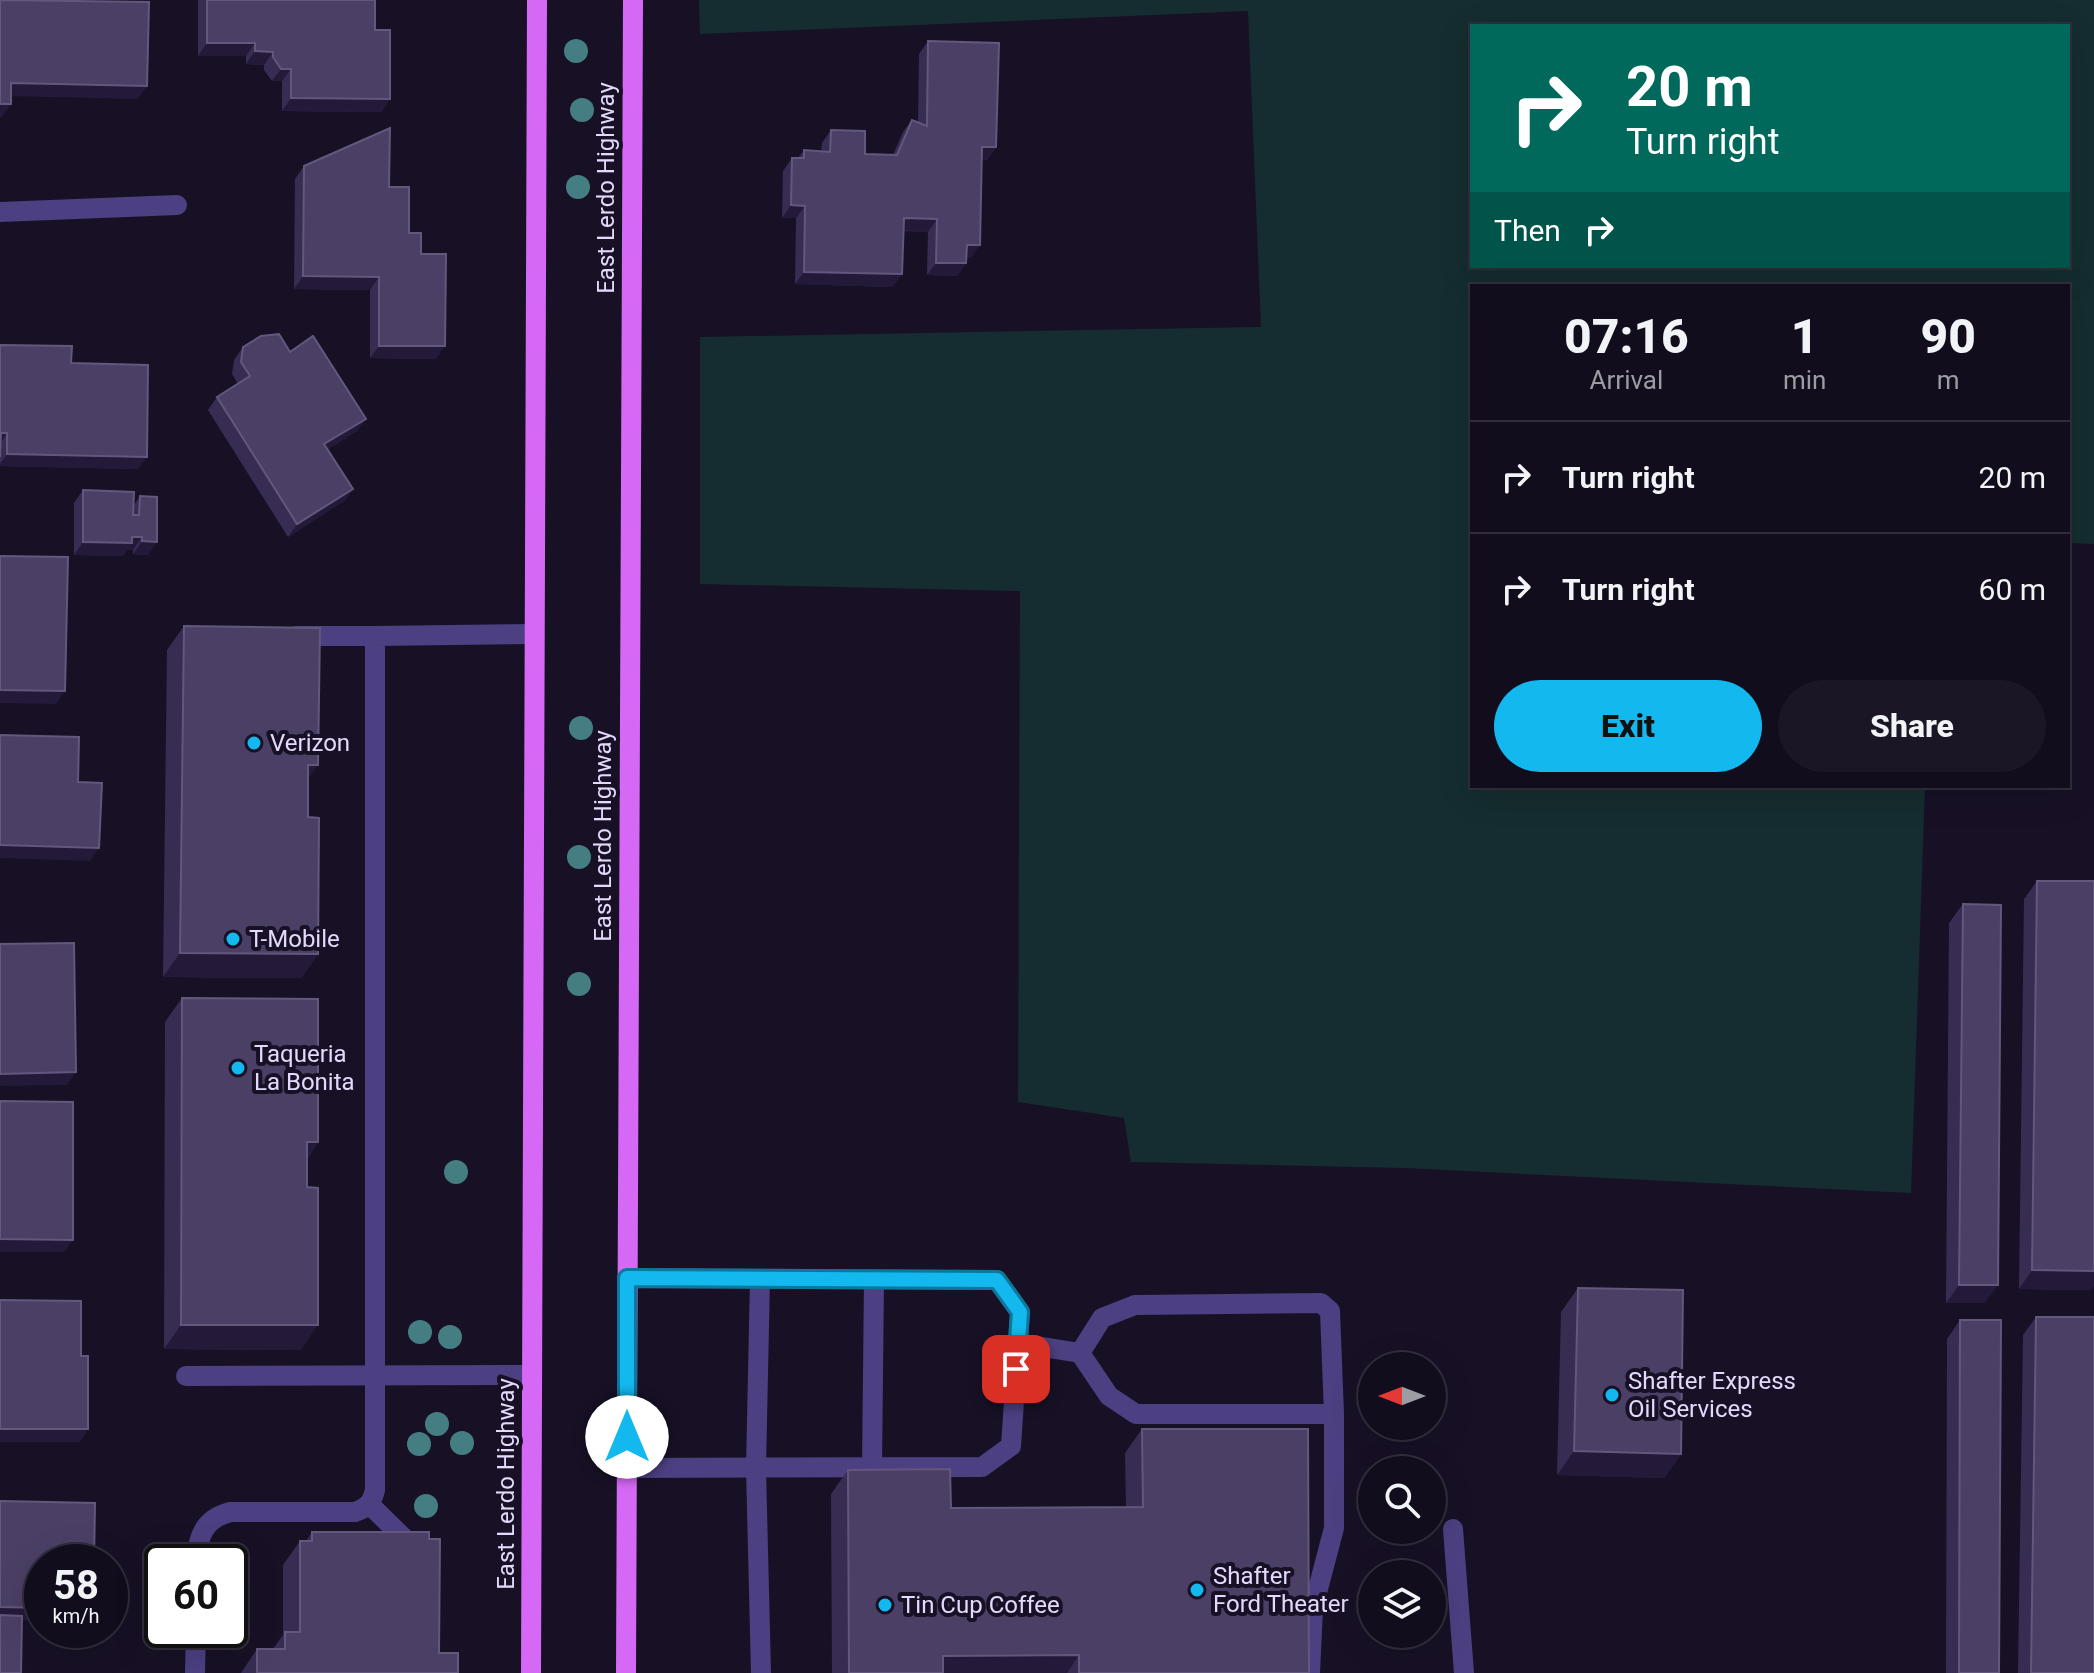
<!DOCTYPE html>
<style>
body{margin:0;font-family:Roboto,sans-serif;background:#1b1625;color:#f1f3f6;height:100vh;display:flex;flex-direction:column;font-size:30px;white-space:nowrap}
*{box-sizing:border-box;margin:0}
p{font-size:26px;color:#9c9ca3}
.icon{flex:none;width:44px;height:44px;fill:none;stroke:currentColor;stroke-width:2;stroke-linecap:round;stroke-linejoin:round}
.map{position:relative;flex:1;overflow:hidden}
.side{position:absolute;left:1470px;top:284px;width:600px;height:504px;display:flex;flex-direction:column;background:#120d1c;border-radius:0px;box-shadow:0 8px 32px #0002,0 0 0 2px #312d3b}
.side>*{flex:none}
.guide{position:absolute;left:1470px;top:24px;width:600px;height:244px;border-radius:0px;box-shadow:0 8px 32px #0002,0 0 0 2px #312d3b;background:#00695c;color:#fff;overflow:hidden}
.needle{width:52px;rotate:270deg}
.tools{position:absolute;left:1358px;top:1352px;display:grid;gap:16px}
.tools a{display:grid;place-items:center;width:88px;height:88px;border-radius:50%;background:#120d1c;box-shadow:0 8px 32px #0002,0 0 0 2px #312d3b;font-size:40px}
.speed{position:absolute;left:24px;top:1544px;display:flex;gap:16px;font-size:40px;font-weight:700;text-align:center}
.speed>*{display:grid;place-content:center;width:104px;height:104px;border-radius:50%;background:#120d1c;box-shadow:0 8px 32px #0002,0 0 0 2px #312d3b;line-height:1}
.speed small{font-size:20px;font-weight:400}
.speed .limit{border:4px solid #111;border-radius:12px;background:#fff;color:#111}
.pin{position:absolute;display:grid;place-items:center;width:68px;height:68px;color:#fff;margin:-34px;border-radius:16px;box-shadow:0 4px 12px #0006}
.me{position:absolute;width:88px;margin:-44px;rotate:0deg;stroke-linejoin:round;filter:drop-shadow(0 0 6px #0008)}
.turn{display:flex;align-items:center;gap:28px;height:168px;padding:0 24px;font-size:36px}
.turn .icon{width:104px;height:104px;stroke-width:2.5}
.turn b{display:block;font-size:56px;line-height:68px}
.then{display:flex;align-items:center;height:76px;padding:0 24px;background:#0003;gap:16px;font-size:30px}
.eta{display:flex;justify-content:space-evenly;align-items:center;height:136px;text-align:center}
.eta b{font-size:48px;font-weight:800;line-height:56px}
.action{display:flex;gap:16px;margin-top:auto;padding:16px 24px}
.action a{flex:1;height:92px;border-radius:48px;background:#13b8ef;color:#111;font-size:32px;font-weight:800;line-height:92px;text-align:center}
.action a+a{background:#1b1625;color:#f1f3f6}
ul{padding:0;list-style:none}
li{display:flex;align-items:center;gap:24px;height:112px;padding:0 24px;border-top:2px solid #312d3b}
li div{flex:1}
li b{display:block;font-size:30px}
li em{font-style:normal}
.map>svg:first-child{display:block}
.green{fill:#152d30;fill-rule:evenodd}
.lines{fill:none;stroke-linecap:round;stroke-linejoin:round}
.minor{stroke:#4c4082;stroke-width:20}
.major{stroke:#d568f5;stroke-width:20}
.tree{fill:#457e82}
.wall{fill:#392c53}
.shaded-wall{fill:#241939}
.building{fill:#4b3f65;stroke:#63577d;stroke-width:2}
.route-casing{stroke:#0c789b;stroke-width:20}
.route{stroke:#13b8ef;stroke-width:14}
.poi-dot{fill:#13b8ef;stroke:#181126;stroke-width:3}
.labels{text-anchor:middle;dominant-baseline:central;stroke-width:8;stroke-linejoin:round;paint-order:stroke}
.street-label{font-size:24px;fill:#e2d9fc;stroke:#181126}
.poi-label{font-size:24px;fill:#e2d9fc;stroke:#181126;text-anchor:start}
</style>
<div class="map">
<svg width="2094" height="1673" viewBox="0 0 2094 1673">
<rect width="100%" height="100%" fill="#181126"/>
<path class="green" d="M699 0H2094V544L2068 543V286H1472V786H1925L1911 1193 1404 1168 1131 1162 1124 1118 1018 1102 1020 591 700 584V337L1261 327 1248 11 700 34ZM1472 26H2068V266H1472Z"/>
<g class="lines">
<g class="minor">
<path d="M0 212 177 205"/>
<path d="M296 636H375"/>
<path d="M760 1279 756 1468 761 1673"/>
<path d="M1018 1343 1080 1353 1109 1396 1136 1414H1334"/>
<path d="M1080 1353 1102 1318 1135 1305 1321 1303 1330 1311 1334 1414V1528L1313 1608 1310 1673"/>
<path d="M186 1376 532 1375"/>
<path d="M626 1468 982 1467 1011 1446 1020 1312 997 1280 627 1278"/>
<path d="M872 1468 874 1280"/>
<path d="M369 1504 416 1550"/>
<path d="M1453 1529 1464 1673"/>
<path d="M196 1562C198 1536 204 1519 230 1512H355C367 1508 372 1503 375 1490V636L534 634"/>
<path d="M195 1673 196 1630"/>
</g>
<g class="major">
<path d="M531 1673 537 0"/>
<path d="M626 1673 633 0"/>
</g>
</g>
<g class="tree">
<circle cx="576" cy="51" r="12"/>
<circle cx="582" cy="110" r="12"/>
<circle cx="578" cy="187" r="12"/>
<circle cx="581" cy="728" r="12"/>
<circle cx="579" cy="857" r="12"/>
<circle cx="579" cy="984" r="12"/>
<circle cx="456" cy="1172" r="12"/>
<circle cx="420" cy="1332" r="12"/>
<circle cx="450" cy="1337" r="12"/>
<circle cx="437" cy="1424" r="12"/>
<circle cx="462" cy="1443" r="12"/>
<circle cx="419" cy="1444" r="12"/>
<circle cx="426" cy="1506" r="12"/>
</g>
<g class="wall">
<path d="M198 0H375V30L390 99 381 112 282 111V81H272L264 70V65L246 64V56H198Z"/>
<path d="M928 41 996 147 987 160H982L971 258H966V263L957 276 927 275 928 232 903 231 893 287 795 284 796 218H782L783 171 792 158H798L804 150 821 151 822 143 831 130 865 154 893 155 903 132 912 120 918 122 919 54Z"/>
<path d="M304 166 389 187 409 233 421 254 436 359 370 358V290L294 289 295 179Z"/>
<path d="M0 345 71 363 138 469 0 466Z"/>
<path d="M243 347 290 352 357 431 328 449 353 489 344 501 288 537 208 410 217 397 238 384 232 374 234 360Z"/>
<path d="M83 490 134 505 140 496 148 555 133 554V550H127L123 556 74 555V503Z"/>
<path d="M184 626 308 779V817L318 954 301 978 163 977 167 650Z"/>
<path d="M2037 881H2094V1286L2091 1290 2019 1289 2024 899Z"/>
<path d="M1963 904 1985 1303H1946L1949 923Z"/>
<path d="M182 998 318 1142 307 1159 301 1350 164 1349 165 1022Z"/>
<path d="M1578 1288 1681 1454 1664 1478 1557 1475 1561 1312Z"/>
<path d="M2036 1317 2094 1673H2018L2023 1335Z"/>
<path d="M1960 1320 1999 1673H1946L1947 1339Z"/>
<path d="M1142 1429 1309 1673H832L831 1494 848 1470 951 1508 1126 1507 1125 1453Z"/>
<path d="M312 1532 439 1653 458 1673H241L257 1649H273L283 1635V1565L300 1541H306Z"/>
</g>
<g class="shaded-wall">
<path d="M207 43H255L246 56H198Z"/>
<path d="M255 51 273 52 264 65 246 64Z"/>
<path d="M281 69H291L282 81H272Z"/>
<path d="M11 83 147 86 138 99 2 96Z"/>
<path d="M291 98 390 99 381 112 282 111Z"/>
<path d="M0 104H11L2 117H0Z"/>
<path d="M982 147H996L987 160H973Z"/>
<path d="M791 205 805 206 796 218H782Z"/>
<path d="M904 218 937 219 928 232 895 230Z"/>
<path d="M967 245H980L971 258H958Z"/>
<path d="M936 263H966L957 276 927 275Z"/>
<path d="M804 272 902 274 893 287 795 284Z"/>
<path d="M303 276 379 277 370 290 294 289Z"/>
<path d="M379 346H445L436 359 370 358Z"/>
<path d="M366 419 357 431 315 457 324 444Z"/>
<path d="M1 433H7L0 444Z"/>
<path d="M7 454 147 457 138 469 0 466V464Z"/>
<path d="M353 489 344 501 288 537 297 524Z"/>
<path d="M132 537H142L133 550H127L123 556 74 555 83 542Z"/>
<path d="M142 541 157 542 148 555 133 554Z"/>
<path d="M0 690 65 691 56 704 0 703Z"/>
<path d="M308 765H318L301 789Z"/>
<path d="M0 845 99 848 90 861 0 858Z"/>
<path d="M180 953 318 954 301 978 163 977Z"/>
<path d="M76 1072 67 1085 0 1086V1074Z"/>
<path d="M307 1142H318L301 1166Z"/>
<path d="M0 1239 73 1240 64 1252H0Z"/>
<path d="M2032 1270 2094 1271V1286L2091 1290 2019 1289Z"/>
<path d="M1959 1285H1998L1985 1303H1946Z"/>
<path d="M181 1325H318L301 1350 164 1349Z"/>
<path d="M0 1429H88L80 1442H0Z"/>
<path d="M1574 1451 1681 1454 1664 1478 1557 1475Z"/>
<path d="M0 1607 42 1608V1621L0 1620Z"/>
<path d="M1079 1655 1067 1673H931L943 1656Z"/>
</g>
<g class="building">
<path d="M0 0 149 2 147 86 11 83V104H0Z"/>
<path d="M207 0H375V30H390V99L291 98V69H281L273 57V52L255 51V43H207Z"/>
<path d="M928 41 999 43 996 147H982L980 245H967L966 263H936L937 219 904 218 902 274 804 272 805 206 791 205 792 158H804V150L830 152 831 130 865 131V154L897 155 912 120 927 126Z"/>
<path d="M390 128 389 187H409V233H421V254H446L445 346H379V277L303 276 304 166Z"/>
<path d="M279 334 290 352 313 336 366 419 324 444 353 489 297 524 217 397 250 376 241 362 243 347 261 336Z"/>
<path d="M0 345 72 346 71 363 148 365 147 457 7 454V433H1L0 457Z"/>
<path d="M83 490 134 492 133 515H139L140 496 157 497V542L142 541V537H132V543L83 542Z"/>
<path d="M0 556 68 557 65 691 0 690Z"/>
<path d="M184 626 320 628 318 765H308V817L319 818 318 954 180 953Z"/>
<path d="M0 735 79 737 78 782 102 783 99 848 0 845Z"/>
<path d="M2037 881H2094V1271L2032 1270Z"/>
<path d="M1963 904 2001 905 1998 1285H1959Z"/>
<path d="M74 943 76 1072 0 1074V944Z"/>
<path d="M182 998 318 999V1142H307V1187L318 1188V1325H181Z"/>
<path d="M0 1101 73 1102V1240L0 1239Z"/>
<path d="M1578 1288 1683 1290 1681 1454 1574 1451Z"/>
<path d="M0 1300 81 1301V1356H88V1429H0Z"/>
<path d="M2036 1317H2094V1673H2031Z"/>
<path d="M1960 1320H2001L1999 1673H1959Z"/>
<path d="M1142 1429H1308L1309 1673H1079V1655L943 1656V1673H849L848 1470 950 1469 951 1508 1143 1507Z"/>
<path d="M0 1501 95 1503 94 1562H42V1608L0 1607Z"/>
<path d="M312 1532H429V1539H440L439 1653H458V1673H257V1649H285V1632H300V1541H312Z"/>
<path d="M0 1615 22 1616 21 1673H0Z"/>
</g>
<g class="lines">
<g class="route-casing">
<path id="route" d="M627 1437V1278L997 1280 1020 1312 1016 1369"/>
</g>
<use href="#route" class="route"/>
</g>
<g class="poi-dot">
<circle cx="254" cy="743" r="8"/>
<circle cx="233" cy="939" r="8"/>
<circle cx="238" cy="1068" r="8"/>
<circle cx="1612" cy="1395" r="8"/>
<circle cx="1197" cy="1590" r="8"/>
<circle cx="885" cy="1605" r="8"/>
</g>
<g class="labels">
<g class="street-label">
<text transform="translate(606 188) rotate(-90)">East Lerdo Highway</text>
<text transform="translate(603 836) rotate(-90)">East Lerdo Highway</text>
<text transform="translate(506 1484) rotate(-90)">East Lerdo Highway</text>
</g>
<g class="poi-label">
<text x="270" y="743">Verizon</text>
<text x="249" y="939">T-Mobile</text>
<text x="254" y="1054">Taqueria<tspan x="254" dy="28">La Bonita</tspan></text>
<text x="1628" y="1381">Shafter Express<tspan x="1628" dy="28">Oil Services</tspan></text>
<text x="1213" y="1576">Shafter<tspan x="1213" dy="28">Ford Theater</tspan></text>
<text x="901" y="1605">Tin Cup Coffee</text>
</g>
</g>
</svg>
<div class="tools">
<a><svg class="needle" viewBox="-14 -14 28 28"><path d="M0-13l5 13h-10z" fill="#e53935"/><path d="M0 13l5-13h-10z" fill="#9c9ca3"/></svg></a>
<a><svg class="icon" aria-label="search" viewBox="0 0 24 24"><circle cx="10" cy="10" r="6"/><path d="M15 15l6 6"/></svg></a>
<a><svg class="icon" aria-label="layers" viewBox="0 0 24 24"><path d="M12 4l9 5-9 5-9-5zM3 14l9 5 9-5"/></svg></a>
</div>
<div class="speed"><div>58<small>km/h</small></div><div class="limit">60</div></div>
<div class="pin" style="left:1016px;top:1369px;background:#d93025"><svg class="icon" aria-label="arrive" viewBox="0 0 24 24"><path d="M6 21V4h12l-3 4 3 4H6"/></svg></div>
<svg class="me" style="left:627px;top:1437px" viewBox="-20 -20 40 40"><circle r="19" fill="#fff"/><path d="M0-13L10 11 0 6-10 11z" fill="#13b8ef"/></svg>
<div class="guide">
<div class="turn"><svg class="icon" aria-label="right" viewBox="0 0 24 24"><path d="M7 20v-9h11M14 6l5 5-5 5"/></svg><div><b>20 m</b>Turn right</div></div>
<div class="then">Then<svg class="icon" aria-label="right" viewBox="0 0 24 24"><path d="M7 20v-9h11M14 6l5 5-5 5"/></svg></div>
</div>
<section class="side">
<div class="eta">
<div><b>07:16</b><p>Arrival</p></div>
<div><b>1</b><p>min</p></div>
<div><b>90</b><p>m</p></div>
</div>
<ul>
<li><svg class="icon" aria-label="right" viewBox="0 0 24 24"><path d="M7 20v-9h11M14 6l5 5-5 5"/></svg><div><b>Turn right</b></div><em>20 m</em></li>
<li><svg class="icon" aria-label="right" viewBox="0 0 24 24"><path d="M7 20v-9h11M14 6l5 5-5 5"/></svg><div><b>Turn right</b></div><em>60 m</em></li>
</ul>
<div class="action"><a>Exit</a><a>Share</a></div>
</section>
</div>
